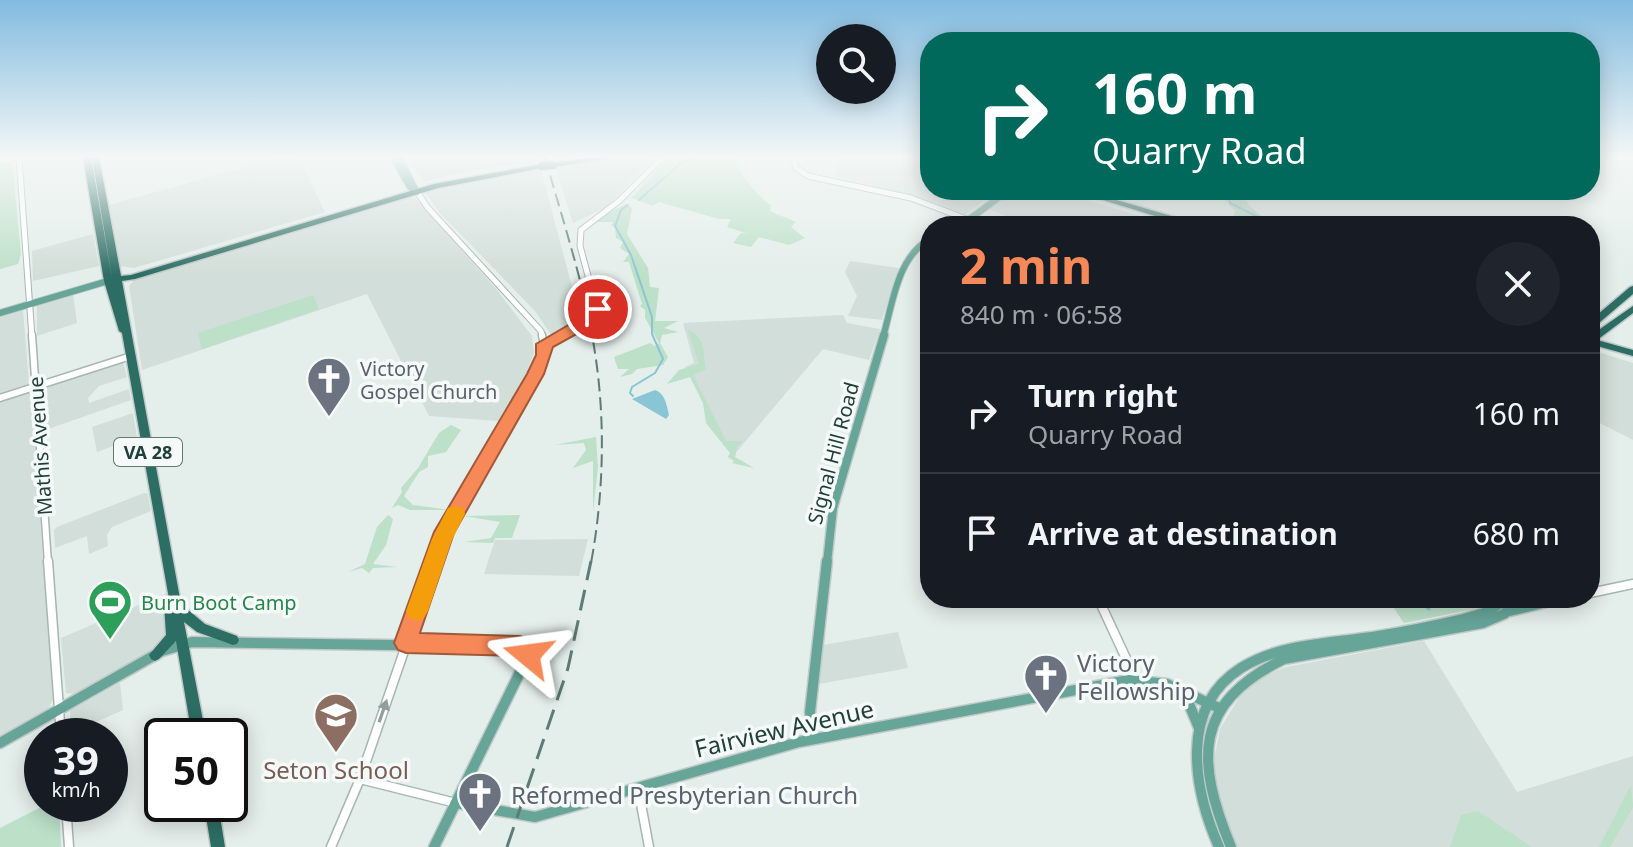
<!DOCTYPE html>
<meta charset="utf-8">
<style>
body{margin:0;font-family:"Noto Sans",sans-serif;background:#20242c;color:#f1f3f6;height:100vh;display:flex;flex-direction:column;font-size:30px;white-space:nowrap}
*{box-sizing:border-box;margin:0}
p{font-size:26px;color:#9ea1a6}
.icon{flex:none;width:44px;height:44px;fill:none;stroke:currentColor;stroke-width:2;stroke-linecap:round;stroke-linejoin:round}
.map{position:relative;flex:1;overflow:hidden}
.details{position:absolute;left:920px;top:216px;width:680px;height:392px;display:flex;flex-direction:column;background:#171b24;border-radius:32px;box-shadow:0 4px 20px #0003}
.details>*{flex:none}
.top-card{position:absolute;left:920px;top:32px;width:680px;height:168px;border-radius:32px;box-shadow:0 4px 20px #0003;background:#00695c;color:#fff;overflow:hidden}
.controls{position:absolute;left:816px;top:24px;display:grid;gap:16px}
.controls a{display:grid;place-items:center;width:80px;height:80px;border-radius:50%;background:#171b24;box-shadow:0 4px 20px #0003;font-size:40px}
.speed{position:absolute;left:24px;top:718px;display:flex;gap:16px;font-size:40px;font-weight:700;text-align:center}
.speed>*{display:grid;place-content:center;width:104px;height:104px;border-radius:50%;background:#171b24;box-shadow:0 4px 20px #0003;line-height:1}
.speed small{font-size:20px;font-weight:400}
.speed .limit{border:4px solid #111;border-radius:12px;background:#fff;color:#111}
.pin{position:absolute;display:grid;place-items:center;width:68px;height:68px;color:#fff;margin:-34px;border:4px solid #fff;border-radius:50%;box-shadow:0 2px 8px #0007}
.me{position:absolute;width:88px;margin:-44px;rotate:286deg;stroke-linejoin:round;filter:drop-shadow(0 0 6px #0008)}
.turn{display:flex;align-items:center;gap:28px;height:168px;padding:0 40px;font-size:36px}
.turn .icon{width:104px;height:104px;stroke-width:2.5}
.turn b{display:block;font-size:56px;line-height:68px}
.round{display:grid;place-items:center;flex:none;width:84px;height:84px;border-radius:42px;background:#20242c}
.overview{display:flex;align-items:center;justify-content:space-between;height:136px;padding:0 40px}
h1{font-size:48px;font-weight:700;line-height:60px;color:#f78958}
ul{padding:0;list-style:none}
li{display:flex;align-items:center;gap:24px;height:120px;padding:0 40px;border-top:2px solid #363941}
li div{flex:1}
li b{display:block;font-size:30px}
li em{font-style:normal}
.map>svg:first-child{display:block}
.built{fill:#d2ded9}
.green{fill:#bce0c8}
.water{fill:#8ac5d5}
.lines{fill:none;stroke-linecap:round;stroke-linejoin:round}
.stream-far1{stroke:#8ac5d5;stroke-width:2}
.stream{stroke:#8ac5d5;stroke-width:3}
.minor-far2-casing{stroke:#a6b6b2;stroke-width:7}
.minor-far1-casing{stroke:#a6b6b2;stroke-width:9}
.minor-casing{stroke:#a6b6b2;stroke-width:11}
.major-far2-casing{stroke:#c1cac8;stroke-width:8}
.major-far1-casing{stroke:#c1cac8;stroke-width:11}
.major-casing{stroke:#c1cac8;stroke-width:13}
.highway-casing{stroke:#c1cac8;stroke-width:3}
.minor-far2{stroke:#fff;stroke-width:5}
.minor-far1{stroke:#fff;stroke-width:6}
.minor{stroke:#fff;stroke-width:8}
.major-far2{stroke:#67a599;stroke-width:6}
.major-far1{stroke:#67a599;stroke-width:8}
.major{stroke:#67a599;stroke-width:10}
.highway{fill:#2d6e64;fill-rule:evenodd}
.rail-far1{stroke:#5d7c75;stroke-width:2;stroke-dasharray:13 6;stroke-linecap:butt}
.rail{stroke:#5d7c75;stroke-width:3;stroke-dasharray:21 10;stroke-linecap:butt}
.highway-bridge-casing{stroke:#c1cac8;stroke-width:10;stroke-linecap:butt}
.highway-bridge{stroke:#2d6e64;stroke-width:8}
.oneway{fill:#90a09c}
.route{fill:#f78958;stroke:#a15939;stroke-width:2}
.slow{fill:#f59e0b}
.labels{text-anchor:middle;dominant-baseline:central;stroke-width:7;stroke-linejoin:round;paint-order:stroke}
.shield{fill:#f5faf8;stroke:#617873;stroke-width:2}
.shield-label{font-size:18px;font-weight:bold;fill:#22403a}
.worship-label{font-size:20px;fill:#5b616d;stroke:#f5faf8;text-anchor:start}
.street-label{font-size:20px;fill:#22403a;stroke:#f5faf8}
.leisure-label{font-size:20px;fill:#27864d;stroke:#f5faf8;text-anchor:start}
.near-worship-label{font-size:24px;fill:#5b616d;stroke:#f5faf8;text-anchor:start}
.near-street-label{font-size:24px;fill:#22403a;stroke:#f5faf8}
.near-education-label{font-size:24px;fill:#785e54;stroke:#f5faf8}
</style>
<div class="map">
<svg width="1633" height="847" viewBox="0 0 1633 847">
<rect width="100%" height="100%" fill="#e4eeea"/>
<g class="built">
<path d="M281 157H299L325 212 134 268 120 266 109 205Z"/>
<path d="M406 157H540L534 162 469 171 424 182Z"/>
<path d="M654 157 607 207 573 223 556 168 614 158Z"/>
<path d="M839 157 930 159V190H1000L965 214 923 198 836 176Z"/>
<path d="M541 170 580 317 552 336 535 311 439 212 426 193 468 182Z"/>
<path d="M1013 190H1051L1175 226H1029L989 209Z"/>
<path d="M408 197 417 200 497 290 532 336 534 353 527 372 498 421 429 416 367 294 142 370 129 286 136 278Z"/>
<path d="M93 234 99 266 33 281 32 251Z"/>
<path d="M850 261 899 268 882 320 848 316 857 296 845 272Z"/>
<path d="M73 294 77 323 37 336V306Z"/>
<path d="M23 310 29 384 0 395V316Z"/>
<path d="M843 315 847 323 880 329 869 360 823 349 733 456 685 367 694 363 683 323Z"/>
<path d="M1598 352 1633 363V440L1590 418V352Z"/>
<path d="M123 362 127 377 99 386 88 398 89 403 129 389 131 400 34 434 53 699 47 711 0 738V402Z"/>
<path d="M133 413 137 437 97 452 92 427Z"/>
<path d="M144 493 148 494 151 511 112 527 107 535 108 546 89 554 87 536 55 548 54 530 57 527Z"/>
<path d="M588 539 579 576 484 574 495 540Z"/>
<path d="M167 593 170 629 155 650 76 694 66 693 61 638Z"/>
<path d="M898 632 908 668 819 684 823 645Z"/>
<path d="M1424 641 1517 792 1633 756V847H1237L1219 803 1213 764 1220 729 1243 691 1261 677 1286 667Z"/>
<path d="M120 683 123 710 71 733 70 711Z"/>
</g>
<g class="green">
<path d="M669 157H735C734 168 761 200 771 205L770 211 796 222 791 227 805 238 789 245 759 237 751 247 733 243 741 233 748 234 727 227 731 219H719L659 202 653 206 631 198Z"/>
<path d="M12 160 21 254 18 264 0 269V163Z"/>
<path d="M1233 192H1240L1250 206 1273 226H1259L1249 216 1246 221 1233 217 1235 211 1225 200 1233 197Z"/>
<path d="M626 204 632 208 627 234 648 268 650 287 659 288 655 321H678L664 328 678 332 662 335 660 343 668 357 663 365 637 369 632 374 620 377 629 369H618L614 357 650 343 655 346 659 343 645 318V310L640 306 642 304 629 262H623L629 254 620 248 623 242 616 238 615 228 611 225 613 222H591Z"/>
<path d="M313 295 319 309 202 349 198 333Z"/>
<path d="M683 329C706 334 702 349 706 369L693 375 726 441H743L737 447 735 457 754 468 732 463 734 461 728 457 730 453 706 423 703 403 690 377 667 384 679 370 699 364 688 331Z"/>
<path d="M451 425 461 430 446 452 428 456V467L419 472 404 496 413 505 450 510H410L398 505 392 508 402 492 401 488 418 468 439 433Z"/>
<path d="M596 437 598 467 593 512V461L573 468 586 450 584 443 555 445Z"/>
<path d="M388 515 393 519 386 545 373 564 397 567 373 568 369 573 362 568 348 572 365 564 377 527Z"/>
<path d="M520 515 512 538H495L493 543 465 542 491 538 500 522 464 516Z"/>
<path d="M1387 598H1491L1474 609 1404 623Z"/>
<path d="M1631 785 1633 807 1610 847H1599Z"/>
<path d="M47 804H59L61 847H0V828Z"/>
<path d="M1478 811 1532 847H1450L1461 815Z"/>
</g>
<path class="water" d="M655 390C665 393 667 406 669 415L666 419 632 399Z"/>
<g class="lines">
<g class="stream-far1">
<path d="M1230 190V203L1258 217 1264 226"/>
<path d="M639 200 681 163 699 157"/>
<path d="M628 205 621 210 615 226 631 255 652 317V334L663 359 655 373 632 387 630 393 633 396"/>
</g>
<path class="stream" d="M1415 598 1429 609"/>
<g class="minor-far2-casing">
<g id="minor-far2">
<path d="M19 157 32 337"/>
<path d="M793 157 796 168 808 176 911 198 985 226"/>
<path d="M0 161 17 157"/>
<path d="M417 192 428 208 541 331 542 337"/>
<path d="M557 337 598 313 580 246 581 230 619 201 663 157"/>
</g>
</g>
<g class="minor-far1-casing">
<g id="minor-far1">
<path d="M32 335 48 563"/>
<path d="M545 344 560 335"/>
<path d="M0 398 131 356"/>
<path d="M434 563 445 532 538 370 545 350 542 335"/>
</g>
</g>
<g class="minor-casing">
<g id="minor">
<path d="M48 561 61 736"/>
<path d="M1590 593 1633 584"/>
<path d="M1098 598 1136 680"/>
<path d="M360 779 456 803"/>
<path d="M638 788 649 847"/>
<path d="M66 804 69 847"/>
<path d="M331 847 360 779 435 561"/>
</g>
</g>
<g class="major-far2-casing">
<g id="major-far2">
<path d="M393 157 410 187 417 192"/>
<path d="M399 157 415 189"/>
<path d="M960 226 1009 190"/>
<path d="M0 313 108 281"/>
<path d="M883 337C893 303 897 257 930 239"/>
</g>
</g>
<g class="major-far1-casing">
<path id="major-far1" d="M827 563 833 508 884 335"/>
</g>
<g class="major-casing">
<g id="major">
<path d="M1510 611 1559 599"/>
<path d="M1170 689 1189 704 1199 728"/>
<path d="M813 739 810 712 827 561"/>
<path d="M0 743 162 651 192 642 524 647 528 651 526 660 434 847"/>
<path d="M456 803 535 817 799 742 1129 680 1167 684 1219 708"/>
<path d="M1219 847C1194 790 1178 708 1241 668 1279 644 1329 643 1372 637 1403 632 1433 626 1463 619L1487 612 1508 598"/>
<path d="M1231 847C1196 761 1192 704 1284 659L1483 623 1504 614 1521 598"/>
</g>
</g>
<g class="highway-casing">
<g id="highway">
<path d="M83 157H91L112 278 92 157H99L121 276 131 275 434 184 542 164 546 166 542 168 438 188 135 279 122 281 181 604 205 624 237 636 239 640 237 644 233 645 197 632 184 622 206 736H192L176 641 159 659 155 661 151 659 149 655 166 635 164 604 166 600 169 599 122 333 119 331 104 281Z"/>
<path d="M594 157H610L606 159 553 167 549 165 553 163Z"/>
<path d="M1070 190H1082L1199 224 1200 226H1188Z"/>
<path d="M1633 286V294L1593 328 1590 329V321L1630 287Z"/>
<path d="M1633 306V313L1597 340 1633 350V356L1590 344V336Z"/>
<path d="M204 804H218L225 847H211Z"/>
</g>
</g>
<use href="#minor-far2" class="minor-far2"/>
<use href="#minor-far1" class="minor-far1"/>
<use href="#minor" class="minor"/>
<use href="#major-far2" class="major-far2"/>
<use href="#major-far1" class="major-far1"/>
<use href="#major" class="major"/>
<use href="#highway" class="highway"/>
<path class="rail-far1" d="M545 157C561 215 580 271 591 330 606 406 605 487 591 563"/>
<path class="rail" d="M507 847 568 668 591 561"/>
<g class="highway-bridge-casing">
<path id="highway-bridge" d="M542 166 553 165"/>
</g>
<use href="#highway-bridge" class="highway-bridge"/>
</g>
<defs><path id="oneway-solid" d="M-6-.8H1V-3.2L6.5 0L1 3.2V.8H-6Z" transform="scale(2)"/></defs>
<use class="oneway" href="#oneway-solid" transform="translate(383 711) rotate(-71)"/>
<linearGradient id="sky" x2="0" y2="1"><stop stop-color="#82bbe0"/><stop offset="0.57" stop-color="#f3f7f6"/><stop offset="1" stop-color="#f3f7f6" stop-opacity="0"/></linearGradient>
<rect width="1633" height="275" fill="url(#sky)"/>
<path class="route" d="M598 304 606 309 600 321 553 347 544 374 454 533 420 633 520 636 534 641 539 655 536 662 528 665 520 662 517 656 406 653 398 650 394 643 434 532 527 374 536 355V344L587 314 592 306Z"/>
<path class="slow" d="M455 506 463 508 465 514 452 540 428 611 424 618 417 621 409 618 406 611 432 539 448 508Z"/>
<defs>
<g id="church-pin" transform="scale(2.3)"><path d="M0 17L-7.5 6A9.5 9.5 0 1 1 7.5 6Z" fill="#6b7280" stroke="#f5faf8"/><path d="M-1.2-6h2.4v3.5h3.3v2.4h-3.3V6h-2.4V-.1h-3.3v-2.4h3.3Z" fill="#fff"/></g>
<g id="stadium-pin" transform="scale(2.3)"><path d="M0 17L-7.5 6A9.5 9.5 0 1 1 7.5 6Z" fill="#2e9e5b" stroke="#f5faf8"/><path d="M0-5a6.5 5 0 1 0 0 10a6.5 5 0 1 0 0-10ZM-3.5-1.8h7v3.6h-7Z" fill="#fff"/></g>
<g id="school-pin" transform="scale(2.3)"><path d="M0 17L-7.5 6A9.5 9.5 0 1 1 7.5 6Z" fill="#8d6e63" stroke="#f5faf8"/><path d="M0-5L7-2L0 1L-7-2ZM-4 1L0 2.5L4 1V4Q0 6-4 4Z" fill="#fff"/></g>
</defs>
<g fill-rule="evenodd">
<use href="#church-pin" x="329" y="379"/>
<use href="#stadium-pin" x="110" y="602"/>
<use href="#church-pin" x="1046" y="676"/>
<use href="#school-pin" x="336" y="715"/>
<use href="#church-pin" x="480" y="794"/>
</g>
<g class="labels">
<rect class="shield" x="114" y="438" width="68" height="28" rx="6"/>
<g class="shield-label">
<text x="148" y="452">VA 28</text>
</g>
<g class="worship-label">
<text x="360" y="368">Victory<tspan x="360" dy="23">Gospel Church</tspan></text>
</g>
<g class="street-label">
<text transform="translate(40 446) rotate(-94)">Mathis Avenue</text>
<text transform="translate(833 453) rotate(-75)">Signal Hill Road</text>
</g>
<g class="leisure-label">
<text x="141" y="602">Burn Boot Camp</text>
</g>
<g class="near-worship-label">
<text x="1077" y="662">Victory<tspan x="1077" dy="28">Fellowship</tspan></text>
<text x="511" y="794">Reformed Presbyterian Church</text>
</g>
<g class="near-street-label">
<text transform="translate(784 728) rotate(-13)">Fairview Avenue</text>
</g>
<g class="near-education-label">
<text x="336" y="769">Seton School</text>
</g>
</g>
</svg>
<div class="controls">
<a><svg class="icon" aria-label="search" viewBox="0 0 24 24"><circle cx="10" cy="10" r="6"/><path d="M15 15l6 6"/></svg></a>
</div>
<div class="speed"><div>39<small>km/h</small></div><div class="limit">50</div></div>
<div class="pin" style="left:598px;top:309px;background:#d93025"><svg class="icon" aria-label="arrive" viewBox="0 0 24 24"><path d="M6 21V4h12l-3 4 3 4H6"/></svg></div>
<svg class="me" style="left:528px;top:655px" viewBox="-20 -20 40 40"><path d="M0-17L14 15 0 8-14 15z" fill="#f78958" stroke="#fff" stroke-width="4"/></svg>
<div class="top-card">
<div class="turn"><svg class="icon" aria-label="right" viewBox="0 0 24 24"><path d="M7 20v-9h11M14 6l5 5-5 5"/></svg><div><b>160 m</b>Quarry Road</div></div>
</div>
<section class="details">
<div class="overview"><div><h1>2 min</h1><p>840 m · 06:58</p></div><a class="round"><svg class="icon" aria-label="close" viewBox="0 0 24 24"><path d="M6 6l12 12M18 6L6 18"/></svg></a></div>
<ul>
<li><svg class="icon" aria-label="right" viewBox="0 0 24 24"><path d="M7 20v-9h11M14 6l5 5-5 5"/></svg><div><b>Turn right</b><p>Quarry Road</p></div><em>160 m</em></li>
<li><svg class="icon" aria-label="arrive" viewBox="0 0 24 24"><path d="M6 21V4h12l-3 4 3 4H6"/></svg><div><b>Arrive at destination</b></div><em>680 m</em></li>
</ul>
</section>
</div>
